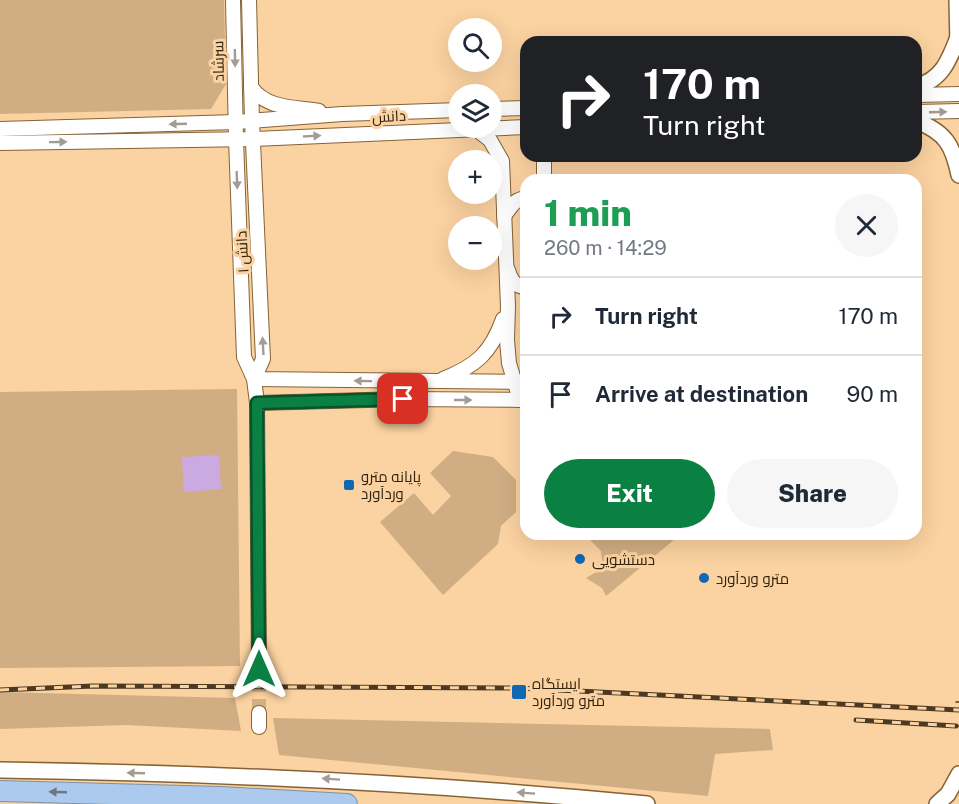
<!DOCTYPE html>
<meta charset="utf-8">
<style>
body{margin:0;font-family:"Public Sans",Cairo,sans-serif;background:#f6f6f7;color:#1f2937;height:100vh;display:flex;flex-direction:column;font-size:22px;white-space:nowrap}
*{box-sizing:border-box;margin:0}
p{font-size:20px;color:#747a83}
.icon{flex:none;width:33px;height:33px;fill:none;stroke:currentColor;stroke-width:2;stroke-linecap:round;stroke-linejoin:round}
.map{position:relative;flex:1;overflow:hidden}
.details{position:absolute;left:520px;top:174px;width:402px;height:366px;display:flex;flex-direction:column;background:#fff;border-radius:18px;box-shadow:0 6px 24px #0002}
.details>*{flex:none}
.banner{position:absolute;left:520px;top:36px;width:402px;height:126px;border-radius:18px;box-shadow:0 6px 24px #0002;background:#202124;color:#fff;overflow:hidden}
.controls{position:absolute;left:448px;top:18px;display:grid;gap:12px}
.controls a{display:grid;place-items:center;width:54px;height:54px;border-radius:50%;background:#fff;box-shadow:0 6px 24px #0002;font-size:30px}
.pin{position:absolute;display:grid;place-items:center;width:51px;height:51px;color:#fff;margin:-26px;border-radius:12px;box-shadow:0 3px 9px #0006}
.me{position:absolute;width:66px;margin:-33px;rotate:0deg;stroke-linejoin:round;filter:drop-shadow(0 0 4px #0008)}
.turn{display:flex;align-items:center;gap:21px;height:126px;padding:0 24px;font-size:27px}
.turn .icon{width:78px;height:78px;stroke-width:2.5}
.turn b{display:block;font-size:42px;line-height:51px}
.round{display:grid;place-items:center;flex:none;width:63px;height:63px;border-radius:32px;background:#f6f6f7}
.overview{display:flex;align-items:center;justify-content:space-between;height:102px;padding:0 24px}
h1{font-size:36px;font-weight:800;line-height:45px;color:#1e9e55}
.cta{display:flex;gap:12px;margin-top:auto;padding:12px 24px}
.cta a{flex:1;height:69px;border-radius:36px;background:#0b8043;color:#fff;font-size:24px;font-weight:800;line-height:69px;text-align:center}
.cta a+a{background:#f6f6f7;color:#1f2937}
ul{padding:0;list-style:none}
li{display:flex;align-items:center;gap:18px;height:78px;padding:0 24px;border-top:2px solid #e0e1e3}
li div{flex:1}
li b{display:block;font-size:22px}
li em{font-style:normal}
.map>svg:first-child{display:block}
.green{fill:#d0ad83}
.water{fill:#cbaae1}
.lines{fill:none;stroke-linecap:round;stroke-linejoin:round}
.tertiary-tunnel{stroke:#d3af84;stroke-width:14;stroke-dasharray:14 7;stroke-linecap:butt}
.tertiary-casing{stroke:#866334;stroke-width:16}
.secondary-casing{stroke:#866334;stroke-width:18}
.motorway-casing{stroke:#8190a0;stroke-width:22}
.tertiary{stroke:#fff;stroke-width:14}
.secondary{stroke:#fff;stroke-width:15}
.motorway{stroke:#abcaee;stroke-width:20}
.tram{stroke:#4c3922;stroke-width:1.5}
.rail-casing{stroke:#4c3922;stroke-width:5}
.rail{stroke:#fbd2a1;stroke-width:3;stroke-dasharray:9;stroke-linecap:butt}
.oneway{fill:#a39c93}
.oneway2{fill:#6f777f}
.route-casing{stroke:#07532c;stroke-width:15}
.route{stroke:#0b8043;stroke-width:10}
.poi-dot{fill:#1067b4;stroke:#fbd2a1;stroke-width:2}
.labels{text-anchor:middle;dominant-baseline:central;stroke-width:6;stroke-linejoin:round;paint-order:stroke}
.street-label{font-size:15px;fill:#332410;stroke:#fbd2a1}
.poi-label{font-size:15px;fill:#332410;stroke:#fbd2a1;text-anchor:start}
</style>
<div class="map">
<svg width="959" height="804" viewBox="0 0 959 804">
<rect width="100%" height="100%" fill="#fbd2a1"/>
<g class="green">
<path d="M0 0H224L226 84 211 109 0 114Z"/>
<path d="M237 389 240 666 0 668V392Z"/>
<path d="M453 451 493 457 516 480V512L501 526 498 544 443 595 380 522 414 493 433 515 451 496 430 473Z"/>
<path d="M584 534H667L674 540 606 596 602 588 586 578 603 568 601 551Z"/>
<path d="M0 692 235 698 241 731 127 725 0 729Z"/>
<path d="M273 718 770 729 773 750 715 754 708 796 279 755Z"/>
</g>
<path class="water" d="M219 455 221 489 184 492 182 457Z"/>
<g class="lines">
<path class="tertiary-tunnel" d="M259 713V670"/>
<g class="tertiary-casing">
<g id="tertiary">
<path d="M233 0 236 139 244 357 254 379 526 382"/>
<path d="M249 0 252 121 263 359 254 379 257 403 259 670"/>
<path d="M251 87C266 109 295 107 319 111"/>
<path d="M916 95 959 94"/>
<path d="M492 109 526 108"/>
<path d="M916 112 959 111"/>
<path d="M0 129 236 122 342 114 459 110"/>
<path d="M476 129 490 140 502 161 508 306 507 340 509 363 520 400"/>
<path d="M0 143 253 139 526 127"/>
<path d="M544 180V156"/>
<path d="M504 216C512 206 513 200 526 198"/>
<path d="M508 270C511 280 515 287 526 287"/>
<path d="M443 379C476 366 491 353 503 319"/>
<path d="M257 403 403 399 526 400"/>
<path d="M259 713V727"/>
</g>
</g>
<g class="secondary-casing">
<g id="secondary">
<path d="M957 0 958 45"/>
<path d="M916 86C942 81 950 58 958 37"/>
<path d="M916 121C946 132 953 146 959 175"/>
<path d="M0 770C216 773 431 783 647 804"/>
<path d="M937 804 948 794 959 774"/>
</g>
</g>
<g class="motorway-casing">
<path id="motorway" d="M0 791 221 797 347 804"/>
</g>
<use href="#tertiary" class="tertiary"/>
<use href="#secondary" class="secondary"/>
<use href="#motorway" class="motorway"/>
<g class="tram">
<path d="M956 702H959"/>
<path d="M956 726H959"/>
</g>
<g class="rail-casing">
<g id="rail">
<path d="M0 690 93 686 518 688 959 710"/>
<path d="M856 720 956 726"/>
</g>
</g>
<use href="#rail" class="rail"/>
</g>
<defs><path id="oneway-solid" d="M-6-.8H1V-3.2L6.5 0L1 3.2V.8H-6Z" transform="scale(1.5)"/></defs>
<g class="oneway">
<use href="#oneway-solid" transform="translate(235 58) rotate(89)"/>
<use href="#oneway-solid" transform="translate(938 112) rotate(-2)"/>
<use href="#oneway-solid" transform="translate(178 124) rotate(178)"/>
<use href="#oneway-solid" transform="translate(312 136) rotate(-3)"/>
<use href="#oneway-solid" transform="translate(58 142) rotate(-1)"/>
<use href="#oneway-solid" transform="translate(237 180) rotate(88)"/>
<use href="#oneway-solid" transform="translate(263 346) rotate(-93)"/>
<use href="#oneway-solid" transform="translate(363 381) rotate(-179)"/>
<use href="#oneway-solid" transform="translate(463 400)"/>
<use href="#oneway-solid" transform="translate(136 773) rotate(-178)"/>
<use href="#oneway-solid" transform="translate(331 779) rotate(-176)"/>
<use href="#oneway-solid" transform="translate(526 793) rotate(-176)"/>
</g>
<use class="oneway2" href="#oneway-solid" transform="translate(58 792) rotate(-178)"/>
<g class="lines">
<g class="route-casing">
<path id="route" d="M259 669 257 403 403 399"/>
</g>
<use href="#route" class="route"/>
</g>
<g class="poi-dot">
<rect x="343" y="479" width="12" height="12" rx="3"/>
<circle cx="580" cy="559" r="6"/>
<circle cx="704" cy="578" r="6"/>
<rect x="511" y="684" width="16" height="16" rx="3"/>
</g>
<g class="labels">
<g class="street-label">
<text transform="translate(218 61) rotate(-91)">سرشاد</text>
<text transform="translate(389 116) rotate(-3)">دانش</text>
<text transform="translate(242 252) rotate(-93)">دانش ۱</text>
</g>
<g class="poi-label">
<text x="361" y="476">پایانه مترو<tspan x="361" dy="17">وردآورد</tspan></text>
<text x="592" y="559">دستشویی</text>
<text x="716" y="578">مترو وردآورد</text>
<text x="532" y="683">ایستگاه<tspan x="532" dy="17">مترو وردآورد</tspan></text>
</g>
</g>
</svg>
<div class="controls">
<a><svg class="icon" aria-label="search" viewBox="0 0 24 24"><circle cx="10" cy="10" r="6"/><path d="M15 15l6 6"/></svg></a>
<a><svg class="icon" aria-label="layers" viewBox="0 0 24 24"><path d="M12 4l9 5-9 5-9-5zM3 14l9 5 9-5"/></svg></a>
<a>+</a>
<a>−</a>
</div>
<div class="pin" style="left:403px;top:399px;background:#d93025"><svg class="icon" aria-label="arrive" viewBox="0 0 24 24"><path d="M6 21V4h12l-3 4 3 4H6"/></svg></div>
<svg class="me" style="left:259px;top:669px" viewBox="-20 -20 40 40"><path d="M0-17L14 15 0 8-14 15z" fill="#0b8043" stroke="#fff" stroke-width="4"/></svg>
<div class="banner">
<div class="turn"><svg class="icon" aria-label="right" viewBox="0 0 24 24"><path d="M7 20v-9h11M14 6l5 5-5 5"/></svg><div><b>170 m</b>Turn right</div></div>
</div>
<section class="details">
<div class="overview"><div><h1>1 min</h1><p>260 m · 14:29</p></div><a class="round"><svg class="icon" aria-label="close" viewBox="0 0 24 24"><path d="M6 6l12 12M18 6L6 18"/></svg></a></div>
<ul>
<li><svg class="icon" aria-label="right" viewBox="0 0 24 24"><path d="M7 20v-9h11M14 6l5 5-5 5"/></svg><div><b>Turn right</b></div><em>170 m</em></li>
<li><svg class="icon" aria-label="arrive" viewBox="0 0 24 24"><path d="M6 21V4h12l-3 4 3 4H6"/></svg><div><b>Arrive at destination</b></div><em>90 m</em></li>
</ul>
<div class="cta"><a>Exit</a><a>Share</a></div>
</section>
</div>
